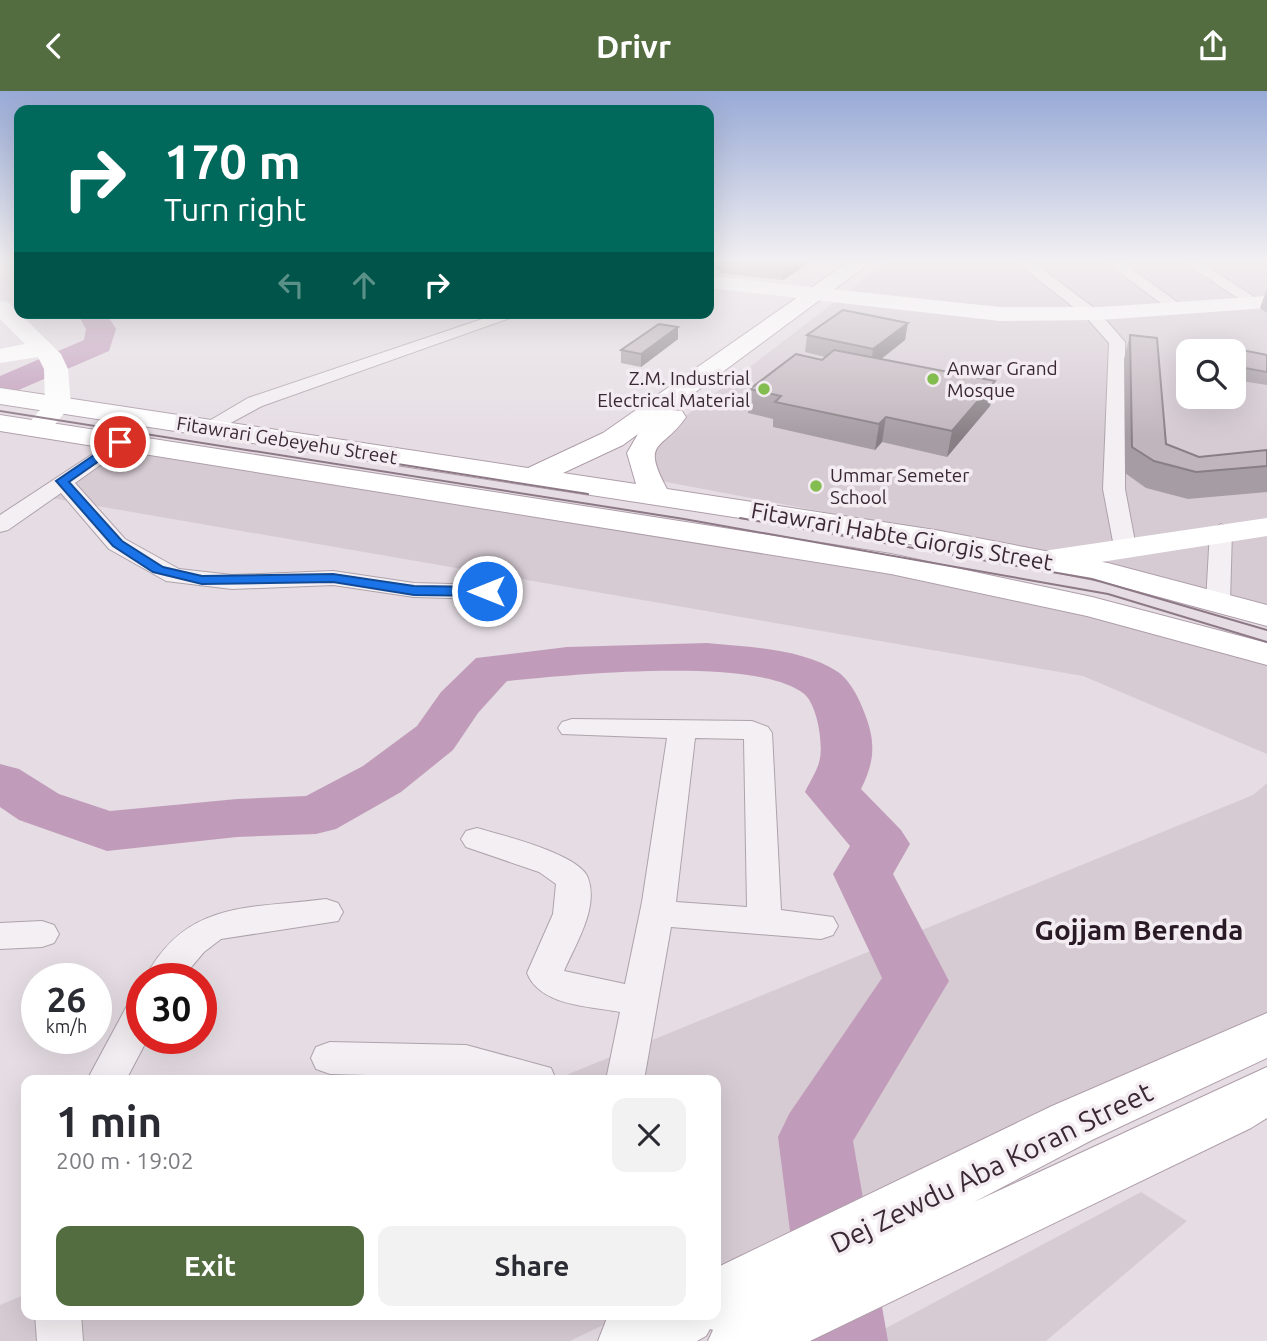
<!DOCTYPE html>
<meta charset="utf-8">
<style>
body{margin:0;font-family:Ubuntu,sans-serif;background:#f2f2f3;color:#2b2b33;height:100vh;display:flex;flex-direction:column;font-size:26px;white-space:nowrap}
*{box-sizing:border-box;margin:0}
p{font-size:23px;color:#7c7c81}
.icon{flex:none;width:38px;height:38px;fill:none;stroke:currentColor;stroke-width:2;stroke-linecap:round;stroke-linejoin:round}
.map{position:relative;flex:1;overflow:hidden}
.side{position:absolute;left:21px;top:984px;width:700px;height:245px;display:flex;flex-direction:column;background:#fff;border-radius:14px;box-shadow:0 7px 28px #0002}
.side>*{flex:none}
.banner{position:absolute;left:14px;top:14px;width:700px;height:214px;border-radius:14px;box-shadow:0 7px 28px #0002;background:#00695c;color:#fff;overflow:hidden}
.buttons{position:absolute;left:1176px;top:248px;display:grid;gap:14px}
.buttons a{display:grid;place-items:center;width:70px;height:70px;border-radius:14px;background:#fff;box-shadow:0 7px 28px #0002;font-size:35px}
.speed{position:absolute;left:21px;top:872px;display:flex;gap:14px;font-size:35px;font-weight:700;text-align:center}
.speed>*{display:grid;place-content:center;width:91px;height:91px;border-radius:50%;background:#fff;box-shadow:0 7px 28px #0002;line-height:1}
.speed small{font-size:18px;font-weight:400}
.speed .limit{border:10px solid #d22;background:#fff;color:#111}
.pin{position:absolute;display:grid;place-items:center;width:60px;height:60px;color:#fff;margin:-30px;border:4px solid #fff;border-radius:50%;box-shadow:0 2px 7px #0007}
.me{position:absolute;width:77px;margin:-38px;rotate:270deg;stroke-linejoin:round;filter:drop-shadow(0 0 5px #0008)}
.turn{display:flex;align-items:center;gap:24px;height:147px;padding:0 35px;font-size:32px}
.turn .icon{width:91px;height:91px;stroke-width:2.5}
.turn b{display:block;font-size:49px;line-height:60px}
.lanes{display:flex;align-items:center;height:66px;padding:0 35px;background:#0003;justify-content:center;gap:35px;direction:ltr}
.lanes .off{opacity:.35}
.round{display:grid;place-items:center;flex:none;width:74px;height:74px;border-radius:14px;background:#f2f2f3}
.head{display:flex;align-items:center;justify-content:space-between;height:119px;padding:0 35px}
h1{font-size:42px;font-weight:600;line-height:52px}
.action{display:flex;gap:14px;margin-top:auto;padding:14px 35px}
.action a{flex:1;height:80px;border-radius:14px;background:#536d40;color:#fff;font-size:28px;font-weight:600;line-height:80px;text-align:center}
.action a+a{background:#f2f2f3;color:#2b2b33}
header{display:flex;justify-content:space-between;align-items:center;height:91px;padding:0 35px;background:#536d40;color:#fff;font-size:32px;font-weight:600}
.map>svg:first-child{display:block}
.built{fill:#d6cbd3;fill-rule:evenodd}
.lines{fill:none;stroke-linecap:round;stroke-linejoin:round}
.river{fill:#c19cba;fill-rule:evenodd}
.street-casing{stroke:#aea3ab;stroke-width:2}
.primary-casing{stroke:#af9eaa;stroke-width:2}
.street{fill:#f4eff2;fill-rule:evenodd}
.secondary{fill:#fff;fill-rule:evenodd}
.primary{fill:#fff;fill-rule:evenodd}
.tram{stroke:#8d7886;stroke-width:2}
.wall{fill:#a69ca3}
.shaded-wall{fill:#877f84}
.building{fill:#c1b5bd;stroke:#877f84;stroke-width:2}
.route{fill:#1a73e8;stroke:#114b97;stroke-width:2}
.poi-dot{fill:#83bd4f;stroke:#f3ecf1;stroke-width:2.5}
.labels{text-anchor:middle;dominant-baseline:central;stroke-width:7;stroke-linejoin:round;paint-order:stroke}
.far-poi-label{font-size:19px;fill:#3a2834;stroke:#f3ecf1;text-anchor:start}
.far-street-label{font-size:19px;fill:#3a2834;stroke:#f3ecf1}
.street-label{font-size:23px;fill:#3a2834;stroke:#f3ecf1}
.near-neighbourhood-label{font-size:28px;font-weight:bold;fill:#2a1a25;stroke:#f3ecf1}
.near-street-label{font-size:28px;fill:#3a2834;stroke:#f3ecf1}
</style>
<header><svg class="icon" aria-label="back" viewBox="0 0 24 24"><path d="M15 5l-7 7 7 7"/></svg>Drivr<svg class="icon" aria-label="share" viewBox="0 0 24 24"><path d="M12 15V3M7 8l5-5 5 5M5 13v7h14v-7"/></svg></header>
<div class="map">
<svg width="1267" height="1250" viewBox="0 0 1267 1250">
<rect width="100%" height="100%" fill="#e5dde3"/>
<g class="built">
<path d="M887 171H1267V519L1124 478 661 390 642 358ZM1188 261H1234V306H1188Z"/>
<path d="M120 355 831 465 1267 566V663L1083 585 45 406Z"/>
<path d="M1267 692V935L891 1097 716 1180V989H554L1253 704Z"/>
<path d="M1141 1101 1187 1130 1046 1250H862Z"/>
<path d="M26 1203V1223H626L570 1250H0V1214Z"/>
</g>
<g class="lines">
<g class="river">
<path d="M77 222H106L116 238 109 260 0 307V285L84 249 86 238Z"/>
<path d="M707 552C748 556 802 557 838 581 851 590 861 611 866 626 876 653 874 672 861 698L901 739 910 753 893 783 949 890 853 1050 888 1250H804L778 1046 789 1023 882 887 833 783 850 755 805 701C810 690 818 679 820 667 823 651 817 612 803 602 755 565 569 584 507 590L478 622 453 659 401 701 336 738 316 743 237 746 107 760 19 729 0 716V673L19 678 59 703 110 720 237 708 306 705 363 675 417 635 441 601 476 567 567 556Z"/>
</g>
<g class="street-casing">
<g id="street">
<path d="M1016 171H1033L1098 220 1125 251V398L1136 456 1133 461H1117L1114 456 1103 398 1109 252 1086 226Z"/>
<path d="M1106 171H1123L1185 217 1183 220H1171Z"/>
<path d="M1183 171H1200L1264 212 1256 217 1250 215Z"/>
<path d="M500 222H524L262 315 214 341H200L197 337 248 307Z"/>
<path d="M120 345 130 351 127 355 75 392 125 448 179 478 232 484 333 480 414 492 487 494 496 496 499 501 496 506 487 508 414 506 333 494 232 498 166 490 109 458 61 402 8 439 0 441V424Z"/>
<path d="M1221 433 1232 440 1230 511 1227 516H1209L1206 511 1210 440Z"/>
<path d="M572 628 752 630 768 636 772 642 781 819 833 826 838 835 833 844 821 848 671 836 644 989H606L620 921C589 915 540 915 527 882L553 823 556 793 539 781 466 756 461 748 466 740 477 737C501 744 580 763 588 787 599 817 575 854 564 880L625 893 642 811 667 647 562 643 558 637 562 631ZM695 647 744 648 747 816 676 811Z"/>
<path d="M326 808 338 812 343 821 338 830 221 848 204 861 182 887H145C186 809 249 818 326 808Z"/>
<path d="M42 830 54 834 59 843 54 852 42 856 0 858V832Z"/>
<path d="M142 907V947H148L126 989H87L129 911Z"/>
<path d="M330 951 466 954 551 977 556 989 330 983 316 978 311 967 316 956Z"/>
<path d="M35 1223H81L83 1250H37Z"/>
</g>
</g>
<g class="primary-casing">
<g id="primary">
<path d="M848 171H871L671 319 682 320 686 326C663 360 640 348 667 398L935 439 1108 472 1267 514V535L1104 491 935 457 0 313V297L528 377 603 342ZM638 343 627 362 636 393 563 382 623 354Z"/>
<path d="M0 324 891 463 1092 506 1267 552V574L1087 525 891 483 0 340Z"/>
<path d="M1267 922V967L1092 1049 974 1111 1267 976V1027L1251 1037 810 1250H708L713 1239 710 1238 706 1245 697 1250H598L607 1227 616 1223H716V1177L1052 1015Z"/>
</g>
</g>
<use href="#street" class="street"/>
<g class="secondary">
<path d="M709 185 1000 216H1100L1267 205V217L1100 229 1000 230 709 197Z"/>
<path d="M0 210 8 211 61 263 68 278 71 314 46 344H28L24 338 45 313 44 278 38 266 0 272V258L25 253 0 228Z"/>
<path d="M1267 427V445L1050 479 1039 476 1034 469 1039 462 1050 459Z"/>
</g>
<use href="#primary" class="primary"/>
<g class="tram">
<path d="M0 320 684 428 1108 503 1267 551"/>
<path d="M391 372 588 403"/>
<path d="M740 427 1092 488 1267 539"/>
</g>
</g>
<g class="wall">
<path d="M709 171H805V175L783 189 720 182V179L715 178V176Z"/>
<path d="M1267 197V222L1260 217Z"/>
<path d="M678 236V248L641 276 621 272V259Z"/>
<path d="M807 244 905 249 881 268 995 290 990 315 947 366 882 351 875 359 773 336V328L748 322 750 298 822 269 825 266 805 261Z"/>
<path d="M1130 244 1166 353 1199 366 1267 359V401L1188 408 1146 397 1125 382 1124 268Z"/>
<path d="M1234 261 1267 264V294L1235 289 1234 292Z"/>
</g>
<g class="shaded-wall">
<path d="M709 171H715V176L709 180Z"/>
<path d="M787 171H805V175L783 189 784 173Z"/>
<path d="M908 232 905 249 871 276 873 258Z"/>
<path d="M678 236V248L641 276V263Z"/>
<path d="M995 290 990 315 947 366 952 340Z"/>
<path d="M886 326 882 351 875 359 879 333Z"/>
</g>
<g class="building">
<path d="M843 219 908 232 873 258 807 244Z"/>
<path d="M659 233 678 236 641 263 621 259Z"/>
<path d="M1130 244 1157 247 1166 353 1199 366 1267 359V375L1196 381 1154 370 1132 356Z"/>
<path d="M1227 256 1267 264V281L1239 276 1238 280 1234 279V261H1221L1222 258Z"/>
<path d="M834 259 995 290 952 340 886 326 879 333 775 311 781 305 750 298 796 263 822 269Z"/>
</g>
<linearGradient id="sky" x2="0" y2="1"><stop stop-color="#98aad6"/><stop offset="0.49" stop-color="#f3f0f2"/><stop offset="1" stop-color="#f3f0f2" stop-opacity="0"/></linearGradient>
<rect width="1267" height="346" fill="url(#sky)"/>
<path class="route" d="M116 349 126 351 69 391 122 450 163 476 202 485 333 483 414 495 487 496 494 500 487 505 414 504 333 491 202 493 153 481 113 455 56 390Z"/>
<g class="poi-dot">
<circle cx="933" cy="288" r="7"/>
<circle cx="764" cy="298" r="7"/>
<circle cx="816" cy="395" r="7"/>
</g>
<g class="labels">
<g class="far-poi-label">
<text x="947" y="277">Anwar Grand<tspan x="947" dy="22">Mosque</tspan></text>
<text x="750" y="287" text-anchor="end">Z.M. Industrial<tspan x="750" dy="22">Electrical Material</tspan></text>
<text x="830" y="384">Ummar Semeter<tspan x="830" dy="22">School</tspan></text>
</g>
<g class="far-street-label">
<text transform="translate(287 349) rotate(9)">Fitawrari Gebeyehu Street</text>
</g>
<g class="street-label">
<text transform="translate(902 445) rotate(10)">Fitawrari Habte Giorgis Street</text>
</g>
<g class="near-neighbourhood-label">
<text x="1139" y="838">Gojjam Berenda</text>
</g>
<g class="near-street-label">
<text transform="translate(991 1076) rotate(-26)">Dej Zewdu Aba Koran Street</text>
</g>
</g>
</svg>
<div class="buttons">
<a><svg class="icon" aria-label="search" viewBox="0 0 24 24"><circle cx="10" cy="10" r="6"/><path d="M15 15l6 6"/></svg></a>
</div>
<div class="speed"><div>26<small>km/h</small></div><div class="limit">30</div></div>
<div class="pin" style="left:120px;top:351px;background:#d93025"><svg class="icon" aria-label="arrive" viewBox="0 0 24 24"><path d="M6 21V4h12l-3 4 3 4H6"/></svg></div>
<svg class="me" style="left:487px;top:500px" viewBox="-20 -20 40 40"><circle r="17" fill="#1a73e8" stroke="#fff" stroke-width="3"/><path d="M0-11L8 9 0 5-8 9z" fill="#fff"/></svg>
<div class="banner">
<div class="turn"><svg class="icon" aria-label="right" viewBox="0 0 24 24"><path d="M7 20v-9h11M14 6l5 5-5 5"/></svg><div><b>170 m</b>Turn right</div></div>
<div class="lanes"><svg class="icon off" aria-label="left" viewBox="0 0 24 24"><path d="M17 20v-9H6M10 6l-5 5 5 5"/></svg><svg class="icon off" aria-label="ahead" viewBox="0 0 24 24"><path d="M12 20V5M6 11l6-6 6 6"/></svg><svg class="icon" aria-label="right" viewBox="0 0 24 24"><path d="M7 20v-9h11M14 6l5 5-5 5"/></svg></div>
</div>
<section class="side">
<div class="head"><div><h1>1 min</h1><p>200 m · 19:02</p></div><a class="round"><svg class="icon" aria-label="close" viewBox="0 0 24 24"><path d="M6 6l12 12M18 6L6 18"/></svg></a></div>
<div class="action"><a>Exit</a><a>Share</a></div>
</section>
</div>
